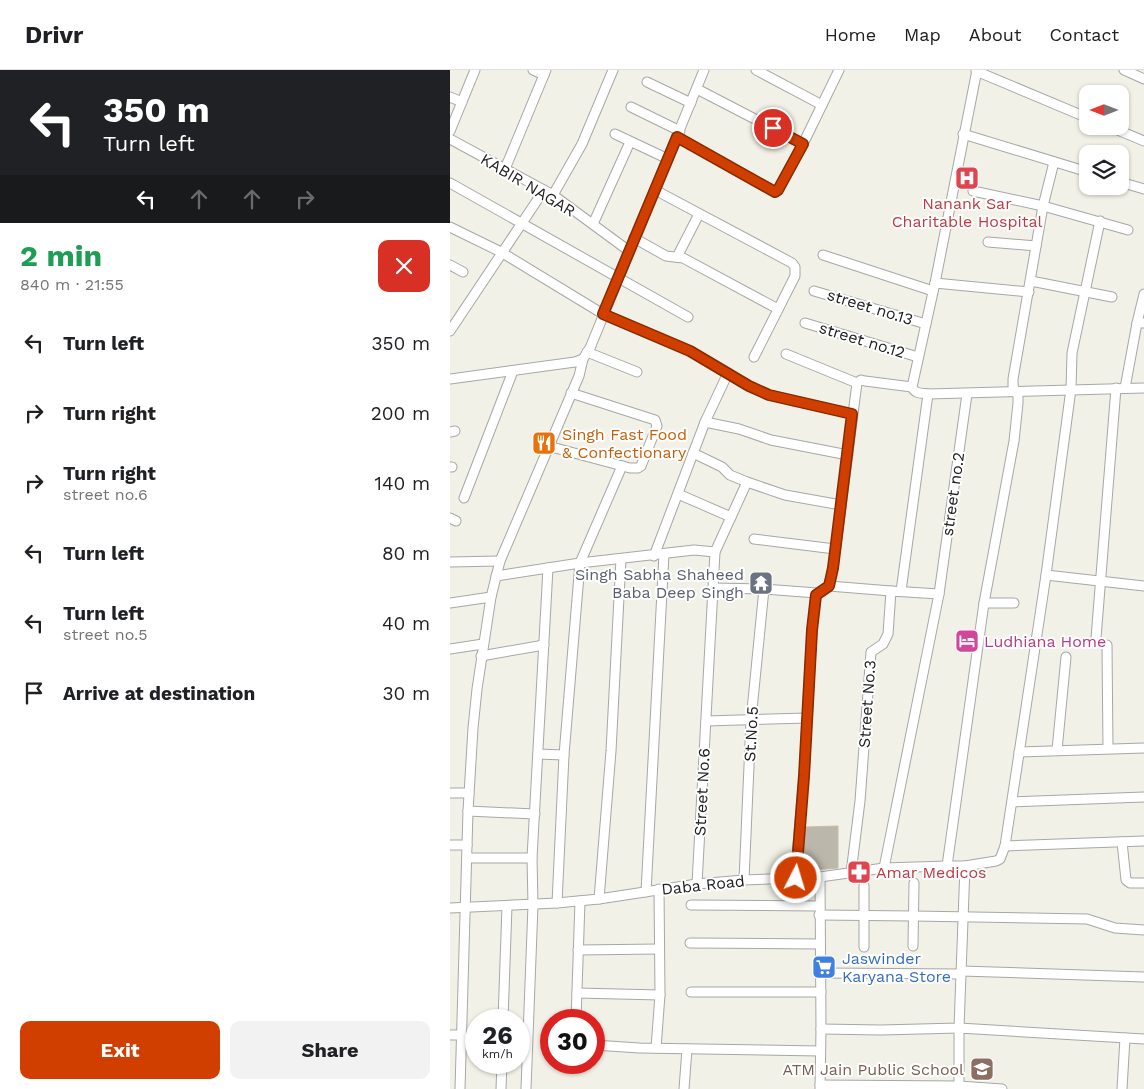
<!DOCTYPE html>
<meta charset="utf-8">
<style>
body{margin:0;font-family:"Work Sans",sans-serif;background:#f2f2f2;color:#202124;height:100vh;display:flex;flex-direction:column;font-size:19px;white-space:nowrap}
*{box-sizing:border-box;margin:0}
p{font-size:16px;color:#757577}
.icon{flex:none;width:28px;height:28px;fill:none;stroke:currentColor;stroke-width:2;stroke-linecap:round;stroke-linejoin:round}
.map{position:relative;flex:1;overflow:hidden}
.sheet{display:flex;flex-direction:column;background:#fff;width:450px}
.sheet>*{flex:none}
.top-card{background:#202124;color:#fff;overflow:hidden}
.needle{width:32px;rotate:270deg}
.buttons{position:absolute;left:629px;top:15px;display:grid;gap:10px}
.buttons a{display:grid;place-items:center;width:50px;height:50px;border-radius:10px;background:#fff;box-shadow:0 1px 4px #0004;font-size:25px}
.speed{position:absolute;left:15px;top:939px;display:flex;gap:10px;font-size:25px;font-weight:700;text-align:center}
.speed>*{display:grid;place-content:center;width:65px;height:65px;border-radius:50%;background:#fff;box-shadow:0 1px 4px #0004;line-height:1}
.speed small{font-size:12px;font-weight:400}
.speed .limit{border:8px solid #d22;background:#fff;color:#111}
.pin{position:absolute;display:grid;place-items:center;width:42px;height:42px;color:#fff;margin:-21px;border:2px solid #fff;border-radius:50%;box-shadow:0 1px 5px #0007}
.me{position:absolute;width:55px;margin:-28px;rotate:5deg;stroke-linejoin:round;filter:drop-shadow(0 0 4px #0008)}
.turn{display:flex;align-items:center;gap:18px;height:105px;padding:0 20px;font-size:22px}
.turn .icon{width:65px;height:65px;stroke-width:2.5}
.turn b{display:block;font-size:35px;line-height:42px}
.lanes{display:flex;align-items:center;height:48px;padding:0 20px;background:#0003;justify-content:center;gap:25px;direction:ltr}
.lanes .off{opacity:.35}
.round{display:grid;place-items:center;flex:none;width:52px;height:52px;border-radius:10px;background:#f2f2f2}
.head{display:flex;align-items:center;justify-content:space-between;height:85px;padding:0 20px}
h1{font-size:30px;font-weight:700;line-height:38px;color:#1e9e55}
.primary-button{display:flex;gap:10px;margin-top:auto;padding:10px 20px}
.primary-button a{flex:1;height:58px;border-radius:10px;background:#d13f00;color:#fff;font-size:20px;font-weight:700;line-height:58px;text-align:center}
.primary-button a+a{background:#f2f2f2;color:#202124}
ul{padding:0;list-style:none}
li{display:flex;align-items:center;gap:15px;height:70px;padding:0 20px}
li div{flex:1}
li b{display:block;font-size:19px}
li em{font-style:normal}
header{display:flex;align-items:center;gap:30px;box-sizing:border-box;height:70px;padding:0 25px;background:#fff;border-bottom:1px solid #e0e0e0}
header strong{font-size:24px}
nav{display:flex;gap:28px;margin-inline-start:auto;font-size:18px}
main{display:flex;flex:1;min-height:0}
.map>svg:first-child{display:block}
.building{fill:#bbb7ab;stroke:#c4bda8}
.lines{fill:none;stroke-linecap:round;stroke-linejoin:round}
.minor-casing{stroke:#a7a7a7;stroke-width:11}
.minor{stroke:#fff;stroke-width:9}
.route-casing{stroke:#882900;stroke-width:12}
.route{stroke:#d13f00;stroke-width:9}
.labels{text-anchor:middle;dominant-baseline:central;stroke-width:4;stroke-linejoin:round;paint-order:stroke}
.street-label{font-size:16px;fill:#202020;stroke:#fff}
.health-label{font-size:16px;fill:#be3a42;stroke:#fff}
.food-label{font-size:16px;fill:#c56008;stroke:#fff;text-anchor:start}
.worship-label{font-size:16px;fill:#5b616d;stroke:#fff;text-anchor:end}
.hotel-label{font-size:16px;fill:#b23c85;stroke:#fff;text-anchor:start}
.shop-label{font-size:16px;fill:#366cbe;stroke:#fff;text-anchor:start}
.education-label{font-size:16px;fill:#785e54;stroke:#fff;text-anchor:end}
</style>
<header>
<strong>Drivr</strong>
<nav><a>Home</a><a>Map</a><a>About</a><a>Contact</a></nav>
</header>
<main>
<section class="sheet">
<div class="top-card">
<div class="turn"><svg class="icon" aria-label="left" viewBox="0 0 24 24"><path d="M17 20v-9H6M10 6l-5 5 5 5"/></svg><div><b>350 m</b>Turn left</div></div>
<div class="lanes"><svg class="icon" aria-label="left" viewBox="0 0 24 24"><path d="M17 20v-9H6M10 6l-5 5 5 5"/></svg><svg class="icon off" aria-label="ahead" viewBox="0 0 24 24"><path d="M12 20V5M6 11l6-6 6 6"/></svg><svg class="icon off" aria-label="ahead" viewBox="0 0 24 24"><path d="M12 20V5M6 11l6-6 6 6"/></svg><svg class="icon off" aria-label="right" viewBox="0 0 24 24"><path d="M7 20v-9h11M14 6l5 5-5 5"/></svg></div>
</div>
<div class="head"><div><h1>2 min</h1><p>840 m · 21:55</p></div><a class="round" style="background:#d93025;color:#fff"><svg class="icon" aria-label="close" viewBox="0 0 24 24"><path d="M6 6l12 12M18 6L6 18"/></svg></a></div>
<ul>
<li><svg class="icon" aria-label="left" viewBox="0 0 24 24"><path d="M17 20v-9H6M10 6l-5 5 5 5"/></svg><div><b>Turn left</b></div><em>350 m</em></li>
<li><svg class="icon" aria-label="right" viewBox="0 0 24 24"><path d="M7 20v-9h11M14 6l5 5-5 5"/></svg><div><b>Turn right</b></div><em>200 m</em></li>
<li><svg class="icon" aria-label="right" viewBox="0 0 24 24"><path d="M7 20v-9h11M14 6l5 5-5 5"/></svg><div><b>Turn right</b><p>street no.6</p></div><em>140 m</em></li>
<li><svg class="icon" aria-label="left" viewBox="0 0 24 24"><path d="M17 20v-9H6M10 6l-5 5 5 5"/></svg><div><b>Turn left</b></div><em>80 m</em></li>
<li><svg class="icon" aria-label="left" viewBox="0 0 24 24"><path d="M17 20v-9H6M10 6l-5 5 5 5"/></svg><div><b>Turn left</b><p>street no.5</p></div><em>40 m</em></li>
<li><svg class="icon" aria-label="arrive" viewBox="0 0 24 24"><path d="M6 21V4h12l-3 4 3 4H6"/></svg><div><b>Arrive at destination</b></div><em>30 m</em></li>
</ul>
<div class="primary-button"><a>Exit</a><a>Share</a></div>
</section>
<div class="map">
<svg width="694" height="1019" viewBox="0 0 694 1019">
<rect width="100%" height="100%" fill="#f1f1e7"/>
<path class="building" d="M388 756V798L352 801 356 757Z"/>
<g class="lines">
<g class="minor-casing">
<g id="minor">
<path d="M83 0 94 5"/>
<path d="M306 0 372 35"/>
<path d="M527 0 485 213 462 317C465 324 471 323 478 324L694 318"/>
<path d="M674 0 694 9"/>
<path d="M526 1 638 48"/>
<path d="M197 12 241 33"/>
<path d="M247 19 353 74"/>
<path d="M0 27 12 32"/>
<path d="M181 37 230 61"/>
<path d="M658 56 694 71"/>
<path d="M0 61 25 0"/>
<path d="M165 64 218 89"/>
<path d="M513 64 638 102"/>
<path d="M227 67 325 122 328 120 353 74 389 0"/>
<path d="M0 69 103 125 179 181"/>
<path d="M604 92 593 136 563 309V316L568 326V333L564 371 534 533 497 796H515L546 791 550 789 555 776 596 505 621 319 622 283 650 151"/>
<path d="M55 99 96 0"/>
<path d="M670 112 694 119"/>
<path d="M0 113 238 247"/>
<path d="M205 120 342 193 345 197V206L304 287"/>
<path d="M523 121 593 136 678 160"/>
<path d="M103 125 132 74 163 0"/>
<path d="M143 154 180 72"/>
<path d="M0 157 51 182 153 244 240 281 299 316 319 325 402 344"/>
<path d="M184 168 216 186 233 188 328 239"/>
<path d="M538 172 586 176"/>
<path d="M373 185 483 221"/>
<path d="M227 187 249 144"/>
<path d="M0 195 13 202"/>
<path d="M581 211 662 227"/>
<path d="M485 213 579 222"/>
<path d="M364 221 476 254"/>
<path d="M694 224 687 253H694"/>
<path d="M355 253 468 287"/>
<path d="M0 261 94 120"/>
<path d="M137 282 187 302"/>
<path d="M336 284 407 313"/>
<path d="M0 309 125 292 133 289 140 278 254 0"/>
<path d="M675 318 687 253"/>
<path d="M255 352 278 303"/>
<path d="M0 362 5 361"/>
<path d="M98 376 180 398H188L191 396 207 356 205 350 121 323"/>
<path d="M243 383 272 397 280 405 297 412 335 425 391 435"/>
<path d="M0 397H2"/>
<path d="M228 424 281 447"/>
<path d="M14 428 63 301"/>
<path d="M0 448 6 451"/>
<path d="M304 469 385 479"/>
<path d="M265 482 297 412"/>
<path d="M204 486 255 352 289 359 321 370 398 385"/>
<path d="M0 492 50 491"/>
<path d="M596 505 694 516"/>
<path d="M46 506 130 493 244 480 265 482 263 518"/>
<path d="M379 516 441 521"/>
<path d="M451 521 478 324"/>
<path d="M0 533 41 527"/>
<path d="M534 533H564"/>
<path d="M646 568 666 318"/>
<path d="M657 575 658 678"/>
<path d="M0 579 33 574"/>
<path d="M31 586 94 575"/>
<path d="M256 651 357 648"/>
<path d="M607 680 616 587"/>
<path d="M569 682 694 678"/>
<path d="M88 684 114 685"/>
<path d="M0 723H19"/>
<path d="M562 732 694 727"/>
<path d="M18 741 85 744"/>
<path d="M672 772 676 810 680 813H694"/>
<path d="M0 775H17"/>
<path d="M555 776 694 771"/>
<path d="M17 788H82"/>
<path d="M434 798 497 796"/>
<path d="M401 803 410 731 421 582 433 574 438 564 441 521 489 524"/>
<path d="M345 808 354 706 362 560 366 525 379 516 383 498 407 313 411 310 415 311 462 317"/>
<path d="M294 810 301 650 314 519"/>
<path d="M247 814 263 518 314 519 367 523"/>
<path d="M414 816V877"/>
<path d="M196 822 214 484"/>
<path d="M149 829 161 681 171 489"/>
<path d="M107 833 114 685 130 493 172 396"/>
<path d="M241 835 369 836"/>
<path d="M0 838 107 833 149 829 247 814 294 810 370 807 434 798 489 524 517 324"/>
<path d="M369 845 463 846 637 849 665 858 694 860"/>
<path d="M240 873 370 874"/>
<path d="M463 876 464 813"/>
<path d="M128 880 209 879"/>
<path d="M511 901 694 907"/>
<path d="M371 903 511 904"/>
<path d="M241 922H371"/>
<path d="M127 923 210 925"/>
<path d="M53 950 57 836"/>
<path d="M126 950 130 831"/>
<path d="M371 959 431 960 509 958 515 796"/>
<path d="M0 965H12"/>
<path d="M99 974H101"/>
<path d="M144 975 189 978 370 981"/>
<path d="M206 978 210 925 209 819"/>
<path d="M370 1015 509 1016 552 1019"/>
<path d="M10 1019 18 741 23 658 27 619 41 527 50 491 129 306 133 289"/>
<path d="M51 1019 52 992"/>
<path d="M76 1019 83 835 82 788 98 498"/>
<path d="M234 1019 237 979"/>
<path d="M370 1019 371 959 370 807"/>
<path d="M509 1019V958L694 969"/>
<path d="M672 1019 675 968"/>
</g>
</g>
<use href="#minor" class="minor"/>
</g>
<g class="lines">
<g class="route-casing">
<path id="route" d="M323 58 353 74 328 120 325 122 227 67 153 244 240 281 299 316 319 325 402 344 383 498 379 516 366 525 362 560 354 706 346 808"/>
</g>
<use href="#route" class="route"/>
</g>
<defs>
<g id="hospital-square" transform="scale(1.25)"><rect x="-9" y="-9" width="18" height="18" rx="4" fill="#e0444e" stroke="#fff"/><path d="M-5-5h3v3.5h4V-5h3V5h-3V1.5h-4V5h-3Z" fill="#fff"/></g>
<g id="restaurant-square" transform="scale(1.25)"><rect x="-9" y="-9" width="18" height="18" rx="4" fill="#e8710a" stroke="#fff"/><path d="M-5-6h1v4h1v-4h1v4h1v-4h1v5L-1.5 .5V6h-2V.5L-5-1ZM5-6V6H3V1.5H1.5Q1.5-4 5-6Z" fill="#fff"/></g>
<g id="temple-square" transform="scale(1.25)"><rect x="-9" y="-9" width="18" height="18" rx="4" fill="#6b7280" stroke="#fff"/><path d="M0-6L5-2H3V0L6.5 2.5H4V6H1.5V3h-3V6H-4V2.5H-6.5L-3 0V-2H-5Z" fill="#fff"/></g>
<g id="hotel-square" transform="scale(1.25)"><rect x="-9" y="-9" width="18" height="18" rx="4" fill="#d1479c" stroke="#fff"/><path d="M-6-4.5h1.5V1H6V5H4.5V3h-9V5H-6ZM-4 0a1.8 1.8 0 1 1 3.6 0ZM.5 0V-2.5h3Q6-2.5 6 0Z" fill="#fff"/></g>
<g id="pharmacy-square" transform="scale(1.25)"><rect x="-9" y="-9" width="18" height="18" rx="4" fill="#e0444e" stroke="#fff"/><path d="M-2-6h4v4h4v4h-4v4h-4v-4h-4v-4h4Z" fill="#fff"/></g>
<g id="supermarket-square" transform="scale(1.25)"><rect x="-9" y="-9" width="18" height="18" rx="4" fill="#3f7fe0" stroke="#fff"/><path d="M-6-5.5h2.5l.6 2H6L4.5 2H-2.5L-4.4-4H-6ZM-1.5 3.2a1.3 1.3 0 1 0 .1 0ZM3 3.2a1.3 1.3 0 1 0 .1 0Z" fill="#fff"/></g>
<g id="school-square" transform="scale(1.25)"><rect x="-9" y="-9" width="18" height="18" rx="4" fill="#8d6e63" stroke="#fff"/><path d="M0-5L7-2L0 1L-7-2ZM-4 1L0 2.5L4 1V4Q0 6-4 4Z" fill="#fff"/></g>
</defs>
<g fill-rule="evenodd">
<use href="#hospital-square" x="517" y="108"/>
<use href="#restaurant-square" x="94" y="373"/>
<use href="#temple-square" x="311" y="513"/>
<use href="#hotel-square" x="517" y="571"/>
<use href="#pharmacy-square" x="409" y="802"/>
<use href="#supermarket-square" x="374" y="897"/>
<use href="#school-square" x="532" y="999"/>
</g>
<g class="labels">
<g class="street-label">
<text transform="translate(78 115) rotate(31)">KABIR NAGAR</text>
<text transform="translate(420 237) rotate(17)">street no.13</text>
<text transform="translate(412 270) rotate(17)">street no.12</text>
<text transform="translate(503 424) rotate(-82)">street no.2</text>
<text transform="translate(417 634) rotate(-86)">Street No.3</text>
<text transform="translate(301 664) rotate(-87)">St.No.5</text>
<text transform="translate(252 722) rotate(-87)">Street No.6</text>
<text transform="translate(253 815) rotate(-6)">Daba Road</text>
</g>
<g class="health-label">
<text x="517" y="133">Nanank Sar<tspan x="517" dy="18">Charitable Hospital</tspan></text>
<text x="426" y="802" text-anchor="start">Amar Medicos</text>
</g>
<g class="food-label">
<text x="112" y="364">Singh Fast Food<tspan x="112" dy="18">&amp; Confectionary</tspan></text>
</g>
<g class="worship-label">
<text x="294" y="504">Singh Sabha Shaheed<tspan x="294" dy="18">Baba Deep Singh</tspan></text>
</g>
<g class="hotel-label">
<text x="534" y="571">Ludhiana Home</text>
</g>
<g class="shop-label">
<text x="392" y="888">Jaswinder<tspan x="392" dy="18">Karyana Store</tspan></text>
</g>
<g class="education-label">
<text x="514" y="999">ATM Jain Public School</text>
</g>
</g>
</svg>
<div class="buttons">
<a><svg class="needle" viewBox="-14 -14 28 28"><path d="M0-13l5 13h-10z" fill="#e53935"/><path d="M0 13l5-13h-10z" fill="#757577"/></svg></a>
<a><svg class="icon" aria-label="layers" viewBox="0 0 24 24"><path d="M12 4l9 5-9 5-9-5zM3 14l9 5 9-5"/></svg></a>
</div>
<div class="speed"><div>26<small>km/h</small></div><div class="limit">30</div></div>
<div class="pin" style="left:323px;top:58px;background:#d93025"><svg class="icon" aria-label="arrive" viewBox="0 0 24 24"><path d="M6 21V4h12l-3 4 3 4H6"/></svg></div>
<svg class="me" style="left:346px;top:808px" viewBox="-20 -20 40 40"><circle r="17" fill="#d13f00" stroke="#fff" stroke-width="3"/><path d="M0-11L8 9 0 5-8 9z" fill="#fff"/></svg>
</div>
</main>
